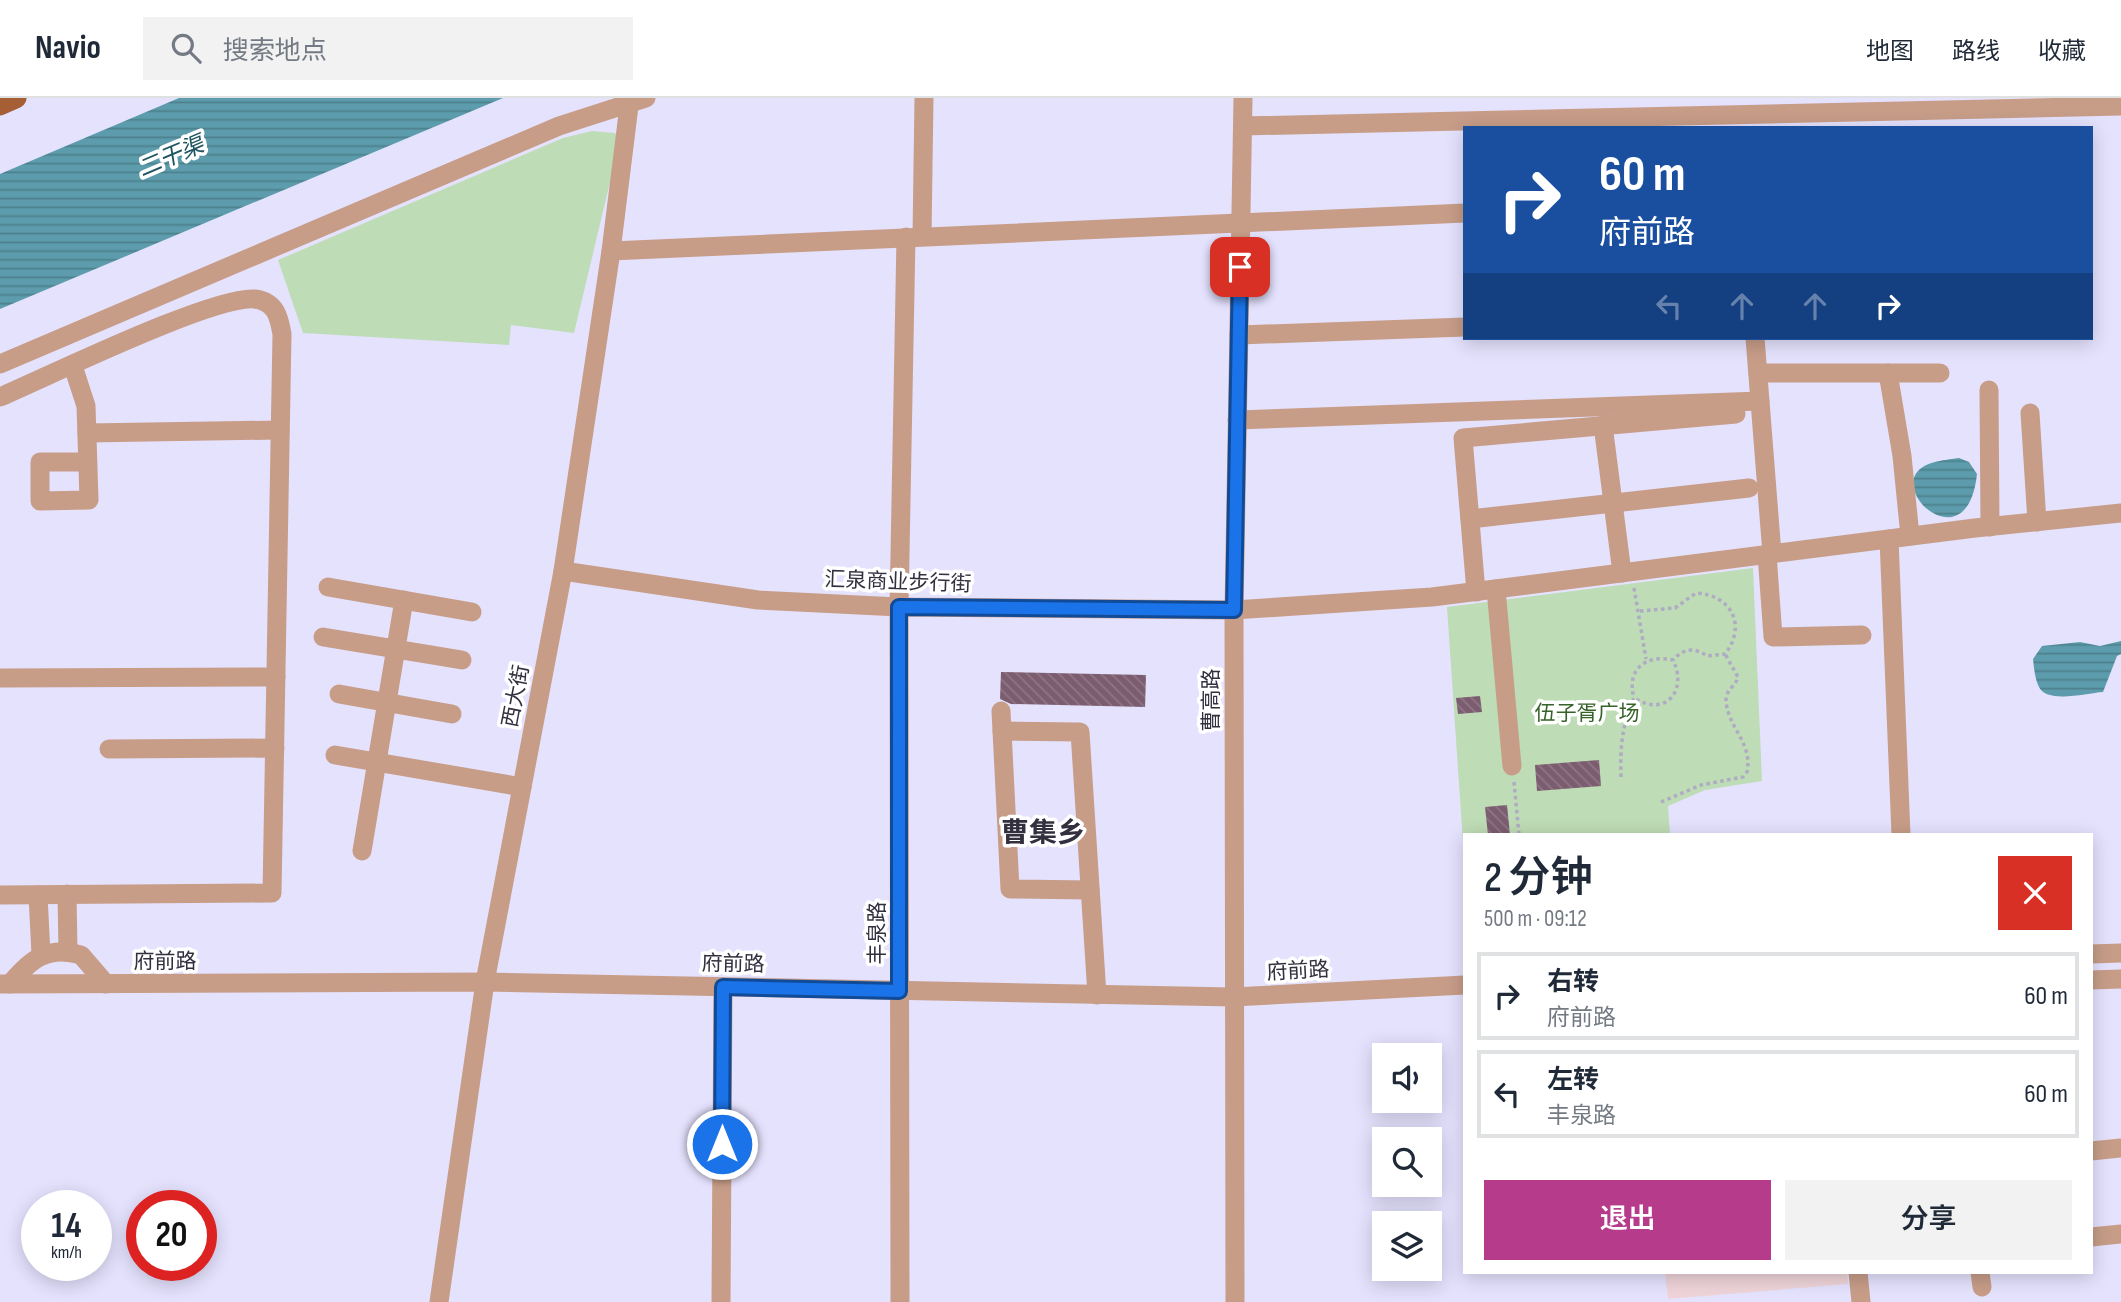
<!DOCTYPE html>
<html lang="zh">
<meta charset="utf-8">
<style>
body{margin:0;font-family:"Sofia Sans Condensed","Noto Sans SC",sans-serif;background:#f2f2f3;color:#1f2937;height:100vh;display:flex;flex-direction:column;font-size:26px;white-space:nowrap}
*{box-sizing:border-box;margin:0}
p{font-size:23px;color:#747a83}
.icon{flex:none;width:38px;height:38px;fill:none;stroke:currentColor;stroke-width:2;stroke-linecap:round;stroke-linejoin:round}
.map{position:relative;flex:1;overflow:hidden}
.side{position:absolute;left:1463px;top:735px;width:630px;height:441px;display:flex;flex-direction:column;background:#fff;border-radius:0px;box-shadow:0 4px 18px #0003}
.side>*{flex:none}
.guide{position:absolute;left:1463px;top:28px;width:630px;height:214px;border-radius:0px;box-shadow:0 4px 18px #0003;background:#1a4fa0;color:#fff;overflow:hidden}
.fabs{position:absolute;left:1372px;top:945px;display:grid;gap:14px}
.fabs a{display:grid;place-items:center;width:70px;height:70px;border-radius:0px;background:#fff;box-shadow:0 4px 18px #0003;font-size:35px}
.speed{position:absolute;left:21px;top:1092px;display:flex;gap:14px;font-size:35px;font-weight:700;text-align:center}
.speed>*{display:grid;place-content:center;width:91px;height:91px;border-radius:50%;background:#fff;box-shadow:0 4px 18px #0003;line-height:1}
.speed small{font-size:18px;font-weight:400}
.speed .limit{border:10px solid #d22;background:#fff;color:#111}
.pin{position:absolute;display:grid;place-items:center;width:60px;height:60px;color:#fff;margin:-30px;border-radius:14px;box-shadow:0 4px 10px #0006}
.me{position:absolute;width:77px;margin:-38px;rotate:0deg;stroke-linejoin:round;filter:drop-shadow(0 0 5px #0008)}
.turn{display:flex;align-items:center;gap:24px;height:147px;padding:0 21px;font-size:32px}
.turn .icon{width:91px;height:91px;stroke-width:2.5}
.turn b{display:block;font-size:49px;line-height:60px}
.lanes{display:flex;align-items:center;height:66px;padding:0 21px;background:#0003;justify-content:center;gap:35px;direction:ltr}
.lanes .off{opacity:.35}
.round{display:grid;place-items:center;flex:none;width:74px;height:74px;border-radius:0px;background:#f2f2f3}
.overview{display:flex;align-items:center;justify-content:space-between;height:119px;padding:0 21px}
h1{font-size:42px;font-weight:600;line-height:52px}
.action{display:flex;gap:14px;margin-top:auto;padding:14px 21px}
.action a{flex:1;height:80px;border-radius:0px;background:#b73b8b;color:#fff;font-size:28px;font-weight:600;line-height:80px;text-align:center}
.action a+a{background:#f2f2f3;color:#1f2937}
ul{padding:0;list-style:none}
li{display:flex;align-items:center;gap:21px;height:88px;margin:0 14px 10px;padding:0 7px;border:4px solid #e0e1e3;border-radius:0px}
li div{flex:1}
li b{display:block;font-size:26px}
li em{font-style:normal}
header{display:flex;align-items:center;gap:42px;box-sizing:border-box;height:98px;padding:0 35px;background:#fff;border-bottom:2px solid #e0e1e3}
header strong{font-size:33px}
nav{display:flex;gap:38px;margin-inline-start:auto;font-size:24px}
.search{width:490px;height:63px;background:#f2f2f3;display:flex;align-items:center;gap:18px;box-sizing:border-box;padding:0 24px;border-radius:0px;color:#747a83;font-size:26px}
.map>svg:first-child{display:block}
.education{fill:#eed4d9}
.green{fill:#bedcb5}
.water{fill:url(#water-rules)}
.building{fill:url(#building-back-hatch)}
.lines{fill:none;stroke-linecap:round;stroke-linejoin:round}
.path{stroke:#aeabc3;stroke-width:3.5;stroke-dasharray:3.5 3.5;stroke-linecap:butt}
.minor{stroke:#c79d88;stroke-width:19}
.major{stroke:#a65e34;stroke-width:21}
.route-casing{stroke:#114b97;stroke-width:18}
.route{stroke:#1a73e8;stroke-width:12}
.labels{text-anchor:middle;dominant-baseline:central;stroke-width:7;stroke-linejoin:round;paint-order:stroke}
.street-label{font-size:21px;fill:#32303e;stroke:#fff}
.park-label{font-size:21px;fill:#376229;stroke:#fff}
.water-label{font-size:23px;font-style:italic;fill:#1f5561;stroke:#fff}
.district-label{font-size:28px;font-weight:bold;fill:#32303e;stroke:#fff}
</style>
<header>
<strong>Navio</strong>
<div class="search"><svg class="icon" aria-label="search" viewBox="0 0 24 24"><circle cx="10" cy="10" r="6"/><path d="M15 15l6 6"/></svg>搜索地点</div>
<nav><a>地图</a><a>路线</a><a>收藏</a></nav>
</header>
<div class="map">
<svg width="2121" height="1204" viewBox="0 0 2121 1204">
<defs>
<pattern id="water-rules" width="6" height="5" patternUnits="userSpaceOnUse" patternTransform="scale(1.75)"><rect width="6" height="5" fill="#5c9cac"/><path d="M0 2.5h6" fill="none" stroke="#4d808d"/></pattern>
<pattern id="building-back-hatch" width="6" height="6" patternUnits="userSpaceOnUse" patternTransform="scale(1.75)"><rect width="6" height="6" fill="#7c5d70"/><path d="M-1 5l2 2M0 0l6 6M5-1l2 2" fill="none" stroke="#8e7685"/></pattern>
</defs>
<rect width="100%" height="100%" fill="#e5e2fe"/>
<path class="education" d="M1665 1174H1847L1848 1186 1668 1201Z"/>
<g class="green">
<path d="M592 33 615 35 620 42 574 235 511 227 509 247 303 235 278 162 563 40Z"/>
<path d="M1753 470 1762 683 1705 692 1668 708 1670 737H1465V774L1447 509Z"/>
</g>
<g class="water">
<path d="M179 0H503L0 211V76Z"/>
<path d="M1959 360 1969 364 1977 376C1968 461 1894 399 1918 373 1927 363 1946 362 1959 360Z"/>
<path d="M2121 543V556L2117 558 2103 594C2087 595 2047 606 2039 589 2035 581 2034 570 2033 561L2042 548 2080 544 2100 548Z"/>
</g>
<g class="building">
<path d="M1001 574 1146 577 1145 609 1011 606 1000 601Z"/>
<path d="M1480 598 1482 614 1458 616 1456 600Z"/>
<path d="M1599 662 1601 688 1537 693 1535 667Z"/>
<path d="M1507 707 1510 737H1488L1485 709Z"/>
</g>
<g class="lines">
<g class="path">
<path d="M1634 490 1646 561"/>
<path d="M1640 513 1675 510 1696 495C1732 497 1747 528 1725 556L1707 558C1694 549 1684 550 1673 562"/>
<path d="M1621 679C1620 649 1622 627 1634 600 1626 571 1646 556 1673 562 1688 592 1666 620 1634 600"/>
<path d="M1514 684 1519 737"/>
<path d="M1661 704 1701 687 1743 679 1747 674C1753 644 1727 629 1726 602 1726 591 1736 588 1738 579L1725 556"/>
</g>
<g class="minor">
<path d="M1243 28 2121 8"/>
<path d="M922 138 924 0"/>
<path d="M611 153 1465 115"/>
<path d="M1239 237 1465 229"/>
<path d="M1755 240 1772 456"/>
<path d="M0 266 559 28 646 0"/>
<path d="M73 268 86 308 89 402 40 403V364H88"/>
<path d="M1758 275H1940"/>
<path d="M1888 275 1902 358 1910 438"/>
<path d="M1989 292 1990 429"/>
<path d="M0 299C47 279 214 197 255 201 276 204 279 219 282 236L272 795 0 797"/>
<path d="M2030 315 2037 424"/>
<path d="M1237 322 1760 303"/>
<path d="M1603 327 1622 475"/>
<path d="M87 335 280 332"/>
<path d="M1470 421 1749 390"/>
<path d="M1889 441 1901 737"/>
<path d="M1767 456 1773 539 1862 537"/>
<path d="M563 473 758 502 899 509 1234 512 1432 499 1975 430 2121 415"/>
<path d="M328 489 472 514"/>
<path d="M1496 491 1512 668"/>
<path d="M1476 494 1463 340 1736 316"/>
<path d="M323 539 462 562"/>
<path d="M0 580 276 579"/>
<path d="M339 596 452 616"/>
<path d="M1001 613 1010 791 1090 792"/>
<path d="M1002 633 1080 634 1097 897"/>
<path d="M109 651 275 650"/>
<path d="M335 657 522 689"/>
<path d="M362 753 404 502"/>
<path d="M67 796 68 853"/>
<path d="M38 797 41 857"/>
<path d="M2091 856 2121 855"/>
<path d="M2091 882 2121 881"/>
<path d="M0 886 485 884 1233 899 1465 887"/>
<path d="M10 886C30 862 47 847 81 857L106 886"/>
<path d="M2091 1053 2121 1050"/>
<path d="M2091 1139 2121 1136"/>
<path d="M1858 1174 1861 1204"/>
<path d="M1980 1174 1982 1189"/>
<path d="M439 1204 485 884 563 473 611 153 630 0"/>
<path d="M721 1204 723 889"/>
<path d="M900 1204 899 509 906 139"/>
<path d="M1235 1204 1234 512 1243 0"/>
</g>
<path class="major" d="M0 7 16 0"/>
</g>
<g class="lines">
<g class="route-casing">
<path id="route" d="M722 1046 723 889 899 893V509L1234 512 1240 169"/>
</g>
<use href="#route" class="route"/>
</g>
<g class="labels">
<g class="street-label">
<text transform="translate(898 484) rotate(2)">汇泉商业步行街</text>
<text transform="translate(516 598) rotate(-79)">西大街</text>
<text transform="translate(1211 602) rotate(-90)">曹高路</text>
<text transform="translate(877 835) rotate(-90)">丰泉路</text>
<text x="165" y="863">府前路</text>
<text transform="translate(733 866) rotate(1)">府前路</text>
<text transform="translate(1298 873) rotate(-3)">府前路</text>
</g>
<g class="park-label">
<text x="1587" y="615">伍子胥广场</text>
</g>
<g class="water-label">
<text transform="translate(171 59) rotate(-23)">二干渠</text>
</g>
<g class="district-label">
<text x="1043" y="735">曹集乡</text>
</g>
</g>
</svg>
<div class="fabs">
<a><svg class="icon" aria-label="sound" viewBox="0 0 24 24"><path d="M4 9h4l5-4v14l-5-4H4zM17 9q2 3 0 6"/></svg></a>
<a><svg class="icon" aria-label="search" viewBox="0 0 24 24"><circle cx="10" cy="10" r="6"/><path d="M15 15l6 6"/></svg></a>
<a><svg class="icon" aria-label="layers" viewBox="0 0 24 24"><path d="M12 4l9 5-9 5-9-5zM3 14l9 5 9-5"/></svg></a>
</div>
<div class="speed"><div>14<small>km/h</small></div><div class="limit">20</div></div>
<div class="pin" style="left:1240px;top:169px;background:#d93025"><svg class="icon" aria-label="arrive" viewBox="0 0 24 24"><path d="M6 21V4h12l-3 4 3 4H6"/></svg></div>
<svg class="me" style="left:722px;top:1046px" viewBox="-20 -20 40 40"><circle r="17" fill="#1a73e8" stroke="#fff" stroke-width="3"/><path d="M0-11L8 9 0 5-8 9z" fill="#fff"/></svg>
<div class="guide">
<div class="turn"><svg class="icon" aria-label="right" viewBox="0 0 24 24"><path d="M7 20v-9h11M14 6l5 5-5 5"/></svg><div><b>60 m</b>府前路</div></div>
<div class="lanes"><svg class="icon off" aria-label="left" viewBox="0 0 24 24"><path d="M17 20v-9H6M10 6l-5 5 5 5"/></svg><svg class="icon off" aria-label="ahead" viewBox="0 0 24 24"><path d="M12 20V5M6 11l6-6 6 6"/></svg><svg class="icon off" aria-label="ahead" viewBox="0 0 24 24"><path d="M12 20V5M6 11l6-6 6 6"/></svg><svg class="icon" aria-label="right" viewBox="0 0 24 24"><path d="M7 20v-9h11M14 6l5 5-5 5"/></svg></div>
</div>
<section class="side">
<div class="overview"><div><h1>2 分钟</h1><p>500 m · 09:12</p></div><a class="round" style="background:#d93025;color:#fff"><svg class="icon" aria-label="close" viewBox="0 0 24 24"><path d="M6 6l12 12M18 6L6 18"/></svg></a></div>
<ul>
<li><svg class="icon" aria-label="right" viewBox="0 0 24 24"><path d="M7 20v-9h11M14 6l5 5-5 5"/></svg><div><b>右转</b><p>府前路</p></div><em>60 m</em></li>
<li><svg class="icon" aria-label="left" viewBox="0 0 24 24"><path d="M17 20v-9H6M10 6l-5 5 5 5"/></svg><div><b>左转</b><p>丰泉路</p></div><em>60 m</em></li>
</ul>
<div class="action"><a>退出</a><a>分享</a></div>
</section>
</div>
